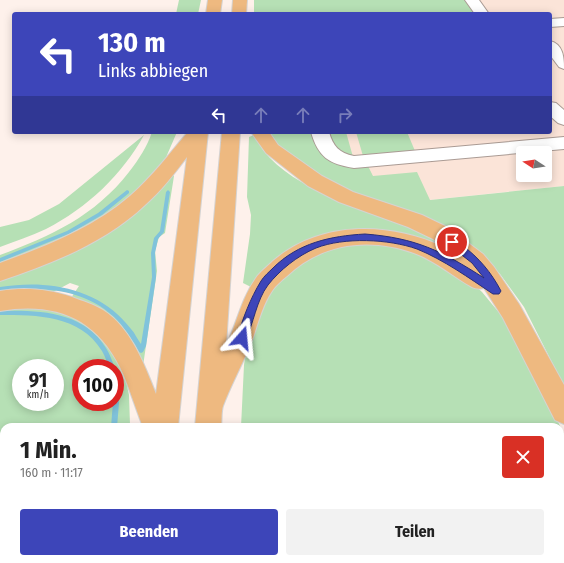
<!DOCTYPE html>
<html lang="de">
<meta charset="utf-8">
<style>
body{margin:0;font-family:"Fira Sans Condensed",sans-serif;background:#f2f2f2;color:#222;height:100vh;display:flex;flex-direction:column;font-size:15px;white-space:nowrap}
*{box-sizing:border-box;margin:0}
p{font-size:13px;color:#767676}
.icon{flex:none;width:22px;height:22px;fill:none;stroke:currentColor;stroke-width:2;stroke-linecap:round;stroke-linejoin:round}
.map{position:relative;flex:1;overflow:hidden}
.side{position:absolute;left:0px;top:423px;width:564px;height:140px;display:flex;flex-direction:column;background:#fff;border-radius:12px 12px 0 0;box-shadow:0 2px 10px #0003}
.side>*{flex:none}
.hud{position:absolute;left:12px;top:12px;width:540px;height:122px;border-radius:4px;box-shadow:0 2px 10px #0003;background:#3d45b9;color:#fff;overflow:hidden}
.needle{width:26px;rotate:282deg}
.tools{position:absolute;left:516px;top:146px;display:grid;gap:8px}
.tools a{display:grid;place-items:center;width:36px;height:36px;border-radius:4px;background:#fff;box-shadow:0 2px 10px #0003;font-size:20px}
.speed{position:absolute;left:12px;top:359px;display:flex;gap:8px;font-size:20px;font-weight:700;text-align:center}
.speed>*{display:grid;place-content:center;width:52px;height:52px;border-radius:50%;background:#fff;box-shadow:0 2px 10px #0003;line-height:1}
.speed small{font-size:10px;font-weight:400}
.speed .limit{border:6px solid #d22;background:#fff;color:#111}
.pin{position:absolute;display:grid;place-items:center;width:34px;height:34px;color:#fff;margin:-17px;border:2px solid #fff;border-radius:50%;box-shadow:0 1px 4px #0007}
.me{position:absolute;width:44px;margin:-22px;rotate:18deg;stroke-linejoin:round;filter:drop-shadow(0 0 3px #0008)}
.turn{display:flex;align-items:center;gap:14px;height:84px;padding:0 20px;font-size:18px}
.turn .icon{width:52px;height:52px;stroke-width:2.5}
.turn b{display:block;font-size:28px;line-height:34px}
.lanes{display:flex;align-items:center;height:38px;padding:0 20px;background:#0003;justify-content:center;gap:20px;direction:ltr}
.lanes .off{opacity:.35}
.round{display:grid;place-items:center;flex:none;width:42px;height:42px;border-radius:4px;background:#f2f2f2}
.summary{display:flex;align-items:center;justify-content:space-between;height:68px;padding:0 20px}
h1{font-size:24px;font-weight:700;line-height:30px}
.button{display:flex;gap:8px;margin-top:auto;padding:8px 20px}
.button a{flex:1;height:46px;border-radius:4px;background:#3d45b9;color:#fff;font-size:16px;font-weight:700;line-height:46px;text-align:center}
.button a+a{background:#f2f2f2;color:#222}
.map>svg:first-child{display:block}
.built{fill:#fbe4d8;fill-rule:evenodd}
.green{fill:#b6e0b5;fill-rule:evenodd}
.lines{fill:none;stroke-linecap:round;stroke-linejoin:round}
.stream{fill:#80c3db;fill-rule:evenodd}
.minor-casing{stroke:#aa9b94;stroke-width:2}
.highway-casing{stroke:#d5d3d2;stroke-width:2}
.minor{fill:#fff;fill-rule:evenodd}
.highway{fill:#eeb980;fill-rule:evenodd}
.wall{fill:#d4b7a8}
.route{fill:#3d45b9;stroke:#282d78}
</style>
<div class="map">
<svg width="564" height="563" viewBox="0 0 564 563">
<rect width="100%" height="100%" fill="#fef1eb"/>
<path class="built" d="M271 0H564V186L429 200 373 176 348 178 288 132H550V14H271ZM523 153H545V175H523Z"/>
<g class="green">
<path d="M179 0H201L198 14H176Z"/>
<path d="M254 0H466L475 14H254Z"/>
<path d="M152 132H177L164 162 154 177 97 225 0 266V255C51 236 95 216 129 172 139 159 147 147 152 132Z"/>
<path d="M267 132H317C331 167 331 166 368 166L373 176 417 172 430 200 564 186V386L524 307 500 274 478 252 329 184 278 147Z"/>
<path d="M325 132 331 133 346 132 353 157 340 155Z"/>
<path d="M356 132H407L415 151 363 156Z"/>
<path d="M144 135C122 175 87 208 46 229 31 236 15 241 0 247V227L29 220 59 204Z"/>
<path d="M254 135C257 140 260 145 263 150 296 192 360 205 407 225 429 235 448 248 467 262L343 233 251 287 243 283 250 234 251 215 247 197 249 137Z"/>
<path d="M173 175 174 176 165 233 159 237 155 251 157 271 143 366 71 298 79 286 70 283 53 292 0 294V279Z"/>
<path d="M368 244 409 248 467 278 482 292 501 315 523 351 564 434V563H236V559H560V427H241L244 365 247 344 269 290 305 258 345 245Z"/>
<path d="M0 307 63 310 99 331 124 372 129 395 130 425V427H4V559H111L110 563H0ZM21 368H55V402H21ZM81 368H115V402H81Z"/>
</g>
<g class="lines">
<g class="stream">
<path d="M127 190 129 191V193L102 215 71 233 0 262V258L67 231 98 213Z"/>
<path d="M168 190 170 192 164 232 158 239 155 253 156 277 146 346 143 352 141 353 139 352C132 339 124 327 114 317 82 287 41 287 0 291V287C14 285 29 284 43 285 77 287 110 301 131 329 135 333 137 339 141 344L152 277 151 253 154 238 160 231 166 192Z"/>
<path d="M0 311C38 310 84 311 106 348 110 354 112 361 115 368H109C107 362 105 356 102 351 80 315 37 315 0 315Z"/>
<path d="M115 381 117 382 118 384 119 403 117 427H111L113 402H115Z"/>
<rect x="91" y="559" width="6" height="4"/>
</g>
<g class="minor-casing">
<g id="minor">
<path d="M465 0H479L489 14H475Z"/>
<path d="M564 18V26L550 27V19Z"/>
<path d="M550 41C563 44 564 57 564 69L559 67 550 55Z"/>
<path d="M550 102 556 103 564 110V125L558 123 550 116Z"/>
<path d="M311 132H329C333 146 339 153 354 156L564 137V149L354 168C329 164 318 157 311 132Z"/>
</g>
</g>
<g class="highway-casing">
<g id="highway">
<path d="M208 0H222L220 14H206Z"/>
<path d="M233 0H247L246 14H232Z"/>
<path d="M188 132H208L178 427H143C135 407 129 386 120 367 95 317 54 302 0 311V291C25 287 48 289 72 297 82 301 93 304 103 310 131 328 144 364 156 394L187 157C174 174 161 191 145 205 105 243 51 264 0 281V263C46 246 93 228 130 196 152 177 169 154 188 132Z"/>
<path d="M222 132H240L226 346C237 323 241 299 256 278 260 272 267 267 273 261 321 220 389 222 444 247L433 239 408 227 339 202 308 186 266 153 251 132H269L278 145 322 176 353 192 422 215 447 227 483 254 494 267 519 304 564 385V424L555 420 503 318 484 288C480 289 476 289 472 287 452 276 436 261 414 253 369 237 322 243 287 276 281 281 276 285 272 291 260 308 257 331 248 350 240 369 230 387 223 406 221 412 222 420 221 427H195Z"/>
<rect x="133" y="559" width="30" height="4"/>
<rect x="184" y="559" width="30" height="4"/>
</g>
</g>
<use href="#minor" class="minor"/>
<use href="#highway" class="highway"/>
</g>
<path class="wall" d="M330 132H346L331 133Z"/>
<path class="route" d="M365 234C416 238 442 251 484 278L472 263 449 245 447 242 449 240C454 238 458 242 462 245 479 258 491 272 501 291L499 294H493C469 278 444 260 417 249 389 239 344 237 316 248 297 256 280 270 268 285 256 301 254 323 245 341L242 342 238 341 237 338C243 318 250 299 261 281 264 276 269 272 273 268 298 243 330 236 365 234Z"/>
</svg>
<div class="tools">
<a><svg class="needle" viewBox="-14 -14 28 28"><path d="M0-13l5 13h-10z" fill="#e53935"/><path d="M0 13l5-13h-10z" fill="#767676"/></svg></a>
</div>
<div class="speed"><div>91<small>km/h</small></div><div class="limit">100</div></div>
<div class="pin" style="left:452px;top:242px;background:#d93025"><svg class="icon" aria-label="arrive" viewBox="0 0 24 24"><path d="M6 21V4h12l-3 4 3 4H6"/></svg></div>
<svg class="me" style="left:242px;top:338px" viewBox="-20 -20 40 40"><path d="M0-17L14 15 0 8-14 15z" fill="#3d45b9" stroke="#fff" stroke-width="4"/></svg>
<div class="hud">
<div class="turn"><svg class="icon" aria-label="left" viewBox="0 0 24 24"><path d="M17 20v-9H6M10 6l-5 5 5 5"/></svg><div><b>130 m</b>Links abbiegen</div></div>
<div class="lanes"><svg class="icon" aria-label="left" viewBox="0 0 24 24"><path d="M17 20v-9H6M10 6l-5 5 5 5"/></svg><svg class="icon off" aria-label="ahead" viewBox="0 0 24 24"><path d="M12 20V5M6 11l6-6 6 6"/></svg><svg class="icon off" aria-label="ahead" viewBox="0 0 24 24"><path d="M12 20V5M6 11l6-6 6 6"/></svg><svg class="icon off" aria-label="right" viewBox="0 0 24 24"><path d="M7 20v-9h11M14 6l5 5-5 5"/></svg></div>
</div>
<section class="side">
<div class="summary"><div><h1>1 Min.</h1><p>160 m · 11:17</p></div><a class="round" style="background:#d93025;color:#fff"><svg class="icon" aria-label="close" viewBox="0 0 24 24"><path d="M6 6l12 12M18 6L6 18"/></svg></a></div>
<div class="button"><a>Beenden</a><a>Teilen</a></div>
</section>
</div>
